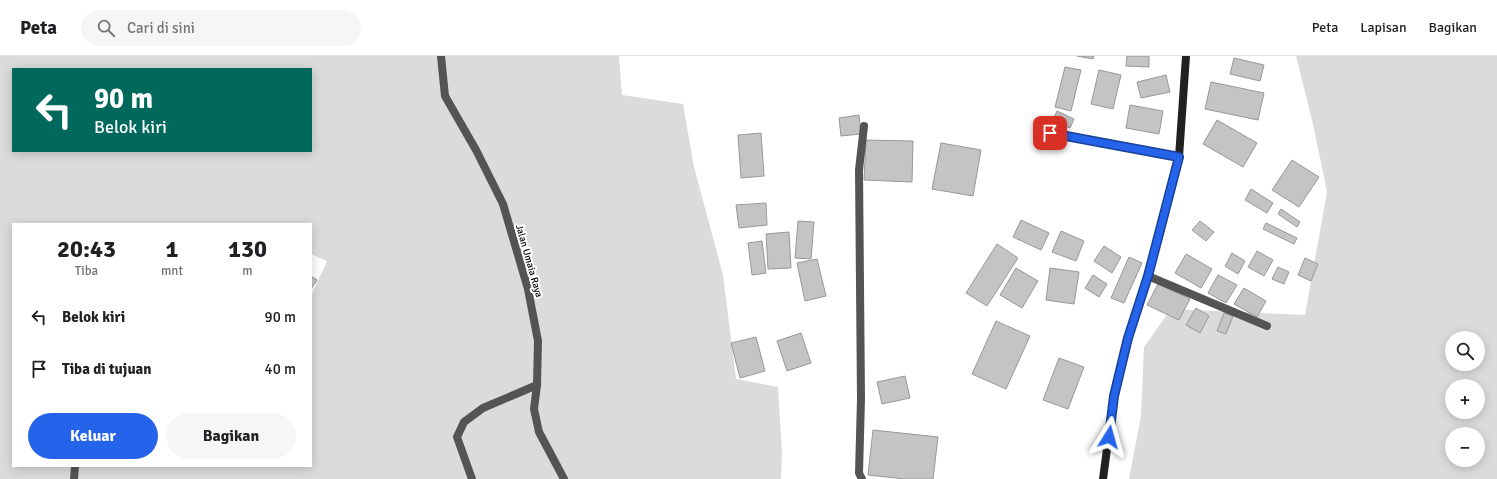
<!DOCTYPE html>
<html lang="id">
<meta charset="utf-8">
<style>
body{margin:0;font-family:Signika,sans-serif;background:#f6f6f6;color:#202124;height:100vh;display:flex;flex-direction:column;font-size:15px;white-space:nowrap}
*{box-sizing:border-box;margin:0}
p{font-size:13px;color:#757577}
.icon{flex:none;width:22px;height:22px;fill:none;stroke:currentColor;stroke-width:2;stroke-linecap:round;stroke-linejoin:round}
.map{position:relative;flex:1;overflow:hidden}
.side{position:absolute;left:12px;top:167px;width:300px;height:244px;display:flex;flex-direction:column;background:#fff;border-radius:0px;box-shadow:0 2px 10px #0003}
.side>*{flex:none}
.hud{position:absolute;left:12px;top:12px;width:300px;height:84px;border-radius:0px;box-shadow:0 2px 10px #0003;background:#00695c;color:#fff;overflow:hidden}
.fabs{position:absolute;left:1445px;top:275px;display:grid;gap:8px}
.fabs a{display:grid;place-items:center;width:40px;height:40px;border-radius:50%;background:#fff;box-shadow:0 2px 10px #0003;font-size:20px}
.pin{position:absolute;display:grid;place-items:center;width:34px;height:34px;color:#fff;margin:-17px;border-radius:8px;box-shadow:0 2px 6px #0006}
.me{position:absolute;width:44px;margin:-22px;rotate:8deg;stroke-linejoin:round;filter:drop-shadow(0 0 3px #0008)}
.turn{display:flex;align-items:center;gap:14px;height:84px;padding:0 16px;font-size:18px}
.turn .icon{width:52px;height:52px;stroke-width:2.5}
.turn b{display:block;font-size:28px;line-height:34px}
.eta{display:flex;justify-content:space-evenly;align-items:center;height:68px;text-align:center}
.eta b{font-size:24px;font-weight:700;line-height:28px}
.button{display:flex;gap:8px;margin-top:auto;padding:8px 16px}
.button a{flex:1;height:46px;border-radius:24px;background:#2563eb;color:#fff;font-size:16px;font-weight:700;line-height:46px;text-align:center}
.button a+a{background:#f6f6f6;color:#202124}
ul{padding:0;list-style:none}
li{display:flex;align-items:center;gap:12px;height:52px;padding:0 16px}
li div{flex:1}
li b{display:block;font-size:15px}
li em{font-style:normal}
header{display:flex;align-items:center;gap:24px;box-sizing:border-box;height:56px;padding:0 20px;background:#fff;border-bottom:1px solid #e0e0e0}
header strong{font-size:19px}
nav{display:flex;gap:22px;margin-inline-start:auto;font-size:14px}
.search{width:280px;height:36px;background:#f6f6f6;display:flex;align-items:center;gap:10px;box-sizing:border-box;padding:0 14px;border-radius:22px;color:#757577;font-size:15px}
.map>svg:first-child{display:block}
.green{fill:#dbdbdb;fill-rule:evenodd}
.building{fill:#c4c4c4;stroke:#989898}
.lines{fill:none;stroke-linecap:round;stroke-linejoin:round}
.lane{stroke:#545454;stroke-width:8}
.street{stroke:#545454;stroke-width:8}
.secondary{stroke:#212121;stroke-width:8}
.route-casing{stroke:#184099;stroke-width:10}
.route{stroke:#2563eb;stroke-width:7}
.labels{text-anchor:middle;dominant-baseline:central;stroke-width:4;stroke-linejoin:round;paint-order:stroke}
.street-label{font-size:10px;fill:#000;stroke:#fff}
</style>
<header>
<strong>Peta</strong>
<div class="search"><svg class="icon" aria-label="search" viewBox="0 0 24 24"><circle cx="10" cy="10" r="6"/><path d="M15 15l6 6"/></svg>Cari di sini</div>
<nav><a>Peta</a><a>Lapisan</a><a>Bagikan</a></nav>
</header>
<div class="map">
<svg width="1497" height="423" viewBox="0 0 1497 423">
<rect width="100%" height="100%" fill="#fff"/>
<g class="green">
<path d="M0 0H619L622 39 683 48 694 111 723 219 736 323 778 331 782 398 781 423H0ZM13 13H311V95H13ZM13 168H311V198L327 205 311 240V410H13Z"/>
<path d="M1296 0H1497V423H1129L1141 360 1144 291 1171 253 1305 259 1327 136 1313 68ZM1452 282H1478V308H1452ZM1452 330H1478V356H1452ZM1452 378H1478V404H1452Z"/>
</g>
<g class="building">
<path d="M1077 0H1094L1093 3Z"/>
<path d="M1127 0H1149V11L1126 10Z"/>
<path d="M1234 2 1264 9 1260 25 1230 18Z"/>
<path d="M1065 11 1081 14 1071 55 1055 51Z"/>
<path d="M1099 14 1121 19 1113 53 1091 48Z"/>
<path d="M1166 19 1170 36 1141 42 1137 26Z"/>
<path d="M1211 26 1264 37 1258 64 1205 53Z"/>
<path d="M1130 49 1163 55 1159 78 1126 72Z"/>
<path d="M1057 55 1074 63 1070 72 1053 64Z"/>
<path d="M859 59 861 78 841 80 839 62Z"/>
<path d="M1217 64 1257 87 1243 111 1203 88Z"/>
<path d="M761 77 764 120 741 122 738 79Z"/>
<path d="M866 84 913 85 912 126 864 124Z"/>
<path d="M941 87 981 94 973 140 932 133Z"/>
<path d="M1292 104 1319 121 1299 151 1272 134Z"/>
<path d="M1251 133 1273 147 1267 157 1245 144Z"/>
<path d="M766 147 767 169 739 172 736 149Z"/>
<path d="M1281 153 1300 166 1297 171 1278 158Z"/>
<path d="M1021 164 1049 177 1041 194 1013 181Z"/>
<path d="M798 165 814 166 811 203 795 202Z"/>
<path d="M1200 165 1214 176 1206 185 1192 174Z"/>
<path d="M1266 167 1297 182 1294 188 1263 173Z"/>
<path d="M1061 175 1084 185 1076 205 1052 196Z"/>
<path d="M789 176 791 212 768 213 766 178Z"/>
<path d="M762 185 766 217 752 219 748 187Z"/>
<path d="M997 188 1018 202 987 250 966 237Z"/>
<path d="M1104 190 1121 201 1112 217 1094 205Z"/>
<path d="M1257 195 1273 204 1264 220 1248 211Z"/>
<path d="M1232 197 1245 205 1238 218 1225 210Z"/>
<path d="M1186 198 1212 213 1201 232 1175 217Z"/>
<path d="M1129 201 1142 207 1124 247 1111 242Z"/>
<path d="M1305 202 1318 208 1311 225 1298 219Z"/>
<path d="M817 203 826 240 805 245 797 207Z"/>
<path d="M1278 211 1289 216 1284 228 1272 223Z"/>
<path d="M1016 212 1038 225 1022 252 1000 239Z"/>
<path d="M1050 212 1079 216 1074 248 1046 244Z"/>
<path d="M1093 219 1107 228 1099 241 1085 232Z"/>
<path d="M1218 219 1237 229 1226 247 1208 237Z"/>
<path d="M311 220 317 224 311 233Z"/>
<path d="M1158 228 1190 243 1179 264 1147 249Z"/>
<path d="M1244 232 1266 245 1257 261 1234 248Z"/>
<path d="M1196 252 1209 260 1200 277 1186 269Z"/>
<path d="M1224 257 1233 260 1226 278 1217 275Z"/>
<path d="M996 265 1030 280 1006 333 972 318Z"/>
<path d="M801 277 811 307 787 315 777 285Z"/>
<path d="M756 281 765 315 740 322 731 287Z"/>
<path d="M1059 302 1084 311 1068 353 1043 344Z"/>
<path d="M905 320 910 342 882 348 877 326Z"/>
<path d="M873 374 938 381 933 423H905L868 419Z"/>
</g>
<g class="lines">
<path class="lane" d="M472 423 457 381 464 366 483 352 537 329"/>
<g class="street">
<path d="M441 0 445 40 476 94 503 148 528 233 538 285 537 329 534 353 539 376 564 423"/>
<path d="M1050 77 1179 101"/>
<path d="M1148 220 1267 270"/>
<path d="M74 423 75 410"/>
<path d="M862 423 859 417 861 343 859 114 864 70"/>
</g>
<path class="secondary" d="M1103 423 1114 340 1128 282 1148 220 1179 101 1186 0"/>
</g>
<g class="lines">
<g class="route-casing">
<path id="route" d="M1050 77 1179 101 1148 220 1128 282 1114 340 1109 381"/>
</g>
<use href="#route" class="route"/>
</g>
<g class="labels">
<g class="street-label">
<text transform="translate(529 205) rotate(74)">Jalan Umaia Raya</text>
</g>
</g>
</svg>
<div class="fabs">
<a><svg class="icon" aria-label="search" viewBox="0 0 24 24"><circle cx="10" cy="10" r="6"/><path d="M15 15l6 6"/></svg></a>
<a>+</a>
<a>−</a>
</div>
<div class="pin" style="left:1050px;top:77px;background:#d93025"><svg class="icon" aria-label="arrive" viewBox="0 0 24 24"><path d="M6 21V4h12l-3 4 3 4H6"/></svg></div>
<svg class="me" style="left:1109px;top:381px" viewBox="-20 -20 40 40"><path d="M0-17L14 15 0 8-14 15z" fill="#2563eb" stroke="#fff" stroke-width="4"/></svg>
<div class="hud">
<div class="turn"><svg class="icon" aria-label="left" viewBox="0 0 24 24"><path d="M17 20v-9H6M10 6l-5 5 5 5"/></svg><div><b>90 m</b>Belok kiri</div></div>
</div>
<section class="side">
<div class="eta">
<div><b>20:43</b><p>Tiba</p></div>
<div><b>1</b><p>mnt</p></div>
<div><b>130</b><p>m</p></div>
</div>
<ul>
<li><svg class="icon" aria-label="left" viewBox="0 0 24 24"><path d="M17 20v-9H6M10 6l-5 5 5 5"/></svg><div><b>Belok kiri</b></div><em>90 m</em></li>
<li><svg class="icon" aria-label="arrive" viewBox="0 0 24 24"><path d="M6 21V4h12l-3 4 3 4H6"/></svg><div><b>Tiba di tujuan</b></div><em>40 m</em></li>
</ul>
<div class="button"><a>Keluar</a><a>Bagikan</a></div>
</section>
</div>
